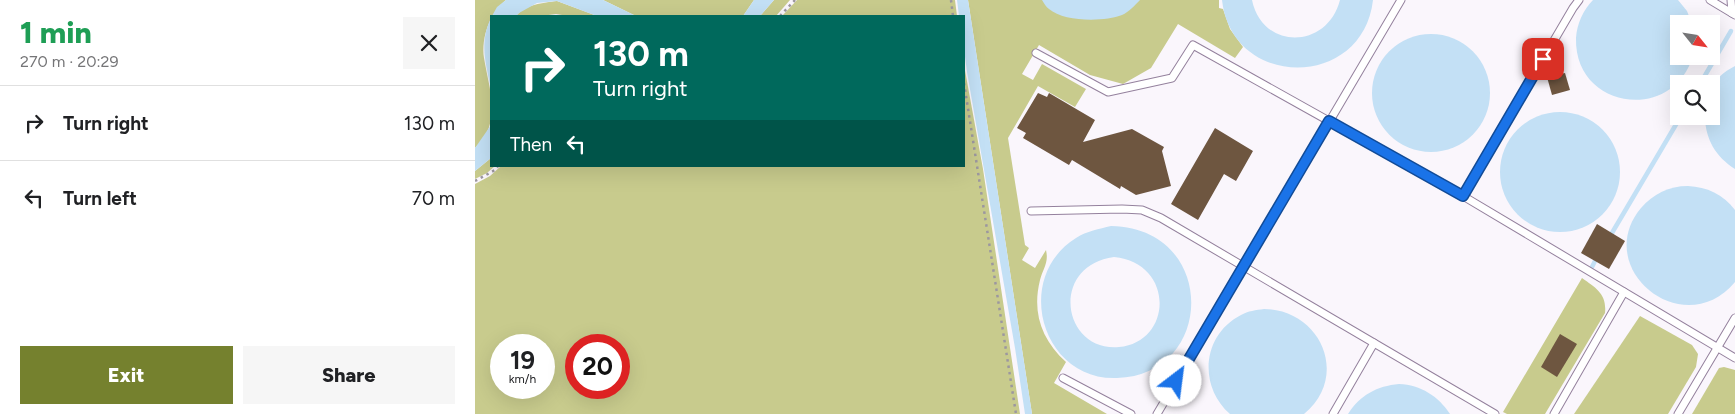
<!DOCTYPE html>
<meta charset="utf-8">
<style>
body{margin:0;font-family:Figtree,sans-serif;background:#f6f6f6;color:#202124;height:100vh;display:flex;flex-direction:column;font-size:19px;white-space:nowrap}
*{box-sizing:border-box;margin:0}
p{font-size:16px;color:#757577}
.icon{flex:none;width:28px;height:28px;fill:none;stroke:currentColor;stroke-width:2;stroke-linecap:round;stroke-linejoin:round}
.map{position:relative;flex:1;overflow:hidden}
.panel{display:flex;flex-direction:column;background:#fff;width:475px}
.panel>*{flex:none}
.banner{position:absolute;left:15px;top:15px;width:475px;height:152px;border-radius:0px;box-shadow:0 5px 20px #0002;background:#00695c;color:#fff;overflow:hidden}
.needle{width:32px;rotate:120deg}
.tools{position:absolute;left:1195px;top:15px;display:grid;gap:10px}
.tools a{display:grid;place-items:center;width:50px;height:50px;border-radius:0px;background:#fff;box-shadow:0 5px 20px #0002;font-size:25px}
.speed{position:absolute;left:15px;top:334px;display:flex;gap:10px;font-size:25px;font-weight:700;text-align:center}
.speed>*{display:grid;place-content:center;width:65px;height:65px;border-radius:50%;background:#fff;box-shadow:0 5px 20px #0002;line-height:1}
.speed small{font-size:12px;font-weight:400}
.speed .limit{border:8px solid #d22;background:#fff;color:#111}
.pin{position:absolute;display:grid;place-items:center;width:42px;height:42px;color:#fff;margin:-21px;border-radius:10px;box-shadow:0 2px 8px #0006}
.me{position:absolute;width:55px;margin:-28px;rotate:30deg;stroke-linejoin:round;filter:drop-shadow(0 0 4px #0008)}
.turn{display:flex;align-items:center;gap:18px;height:105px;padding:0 20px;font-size:22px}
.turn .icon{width:65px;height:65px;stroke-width:2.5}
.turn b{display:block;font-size:35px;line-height:42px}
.then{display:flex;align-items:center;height:48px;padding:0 20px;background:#0003;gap:10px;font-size:19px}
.round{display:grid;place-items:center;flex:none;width:52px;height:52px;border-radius:0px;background:#f6f6f6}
.summary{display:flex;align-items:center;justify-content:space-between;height:85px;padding:0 20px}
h1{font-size:30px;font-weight:800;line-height:38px;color:#1e9e55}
.primary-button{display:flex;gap:10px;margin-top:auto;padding:10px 20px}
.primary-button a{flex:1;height:58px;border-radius:0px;background:#75812e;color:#fff;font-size:20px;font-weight:800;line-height:58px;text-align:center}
.primary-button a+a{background:#f6f6f6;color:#202124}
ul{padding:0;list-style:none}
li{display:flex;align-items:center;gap:15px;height:75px;padding:0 20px;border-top:1px solid #e0e0e0}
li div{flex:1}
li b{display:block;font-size:19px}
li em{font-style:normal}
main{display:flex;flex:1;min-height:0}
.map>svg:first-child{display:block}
.green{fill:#c8cb8d;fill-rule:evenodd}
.water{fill:#c3e0f5;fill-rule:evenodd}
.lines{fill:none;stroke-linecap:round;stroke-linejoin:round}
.stream{stroke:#c3e0f5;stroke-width:4.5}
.building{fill:#6e5640}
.service-casing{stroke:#94819d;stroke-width:9}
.path{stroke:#9c979f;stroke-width:2.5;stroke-dasharray:2.5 4;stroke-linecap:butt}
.service{stroke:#fff;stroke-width:7}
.route-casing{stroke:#114b97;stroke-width:12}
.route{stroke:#1a73e8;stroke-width:9}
</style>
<main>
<section class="panel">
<div class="summary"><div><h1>1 min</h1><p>270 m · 20:29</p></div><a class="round"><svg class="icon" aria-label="close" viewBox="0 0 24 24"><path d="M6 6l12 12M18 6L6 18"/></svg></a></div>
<ul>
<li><svg class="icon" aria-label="right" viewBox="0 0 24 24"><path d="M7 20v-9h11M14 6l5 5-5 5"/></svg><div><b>Turn right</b></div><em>130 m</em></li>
<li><svg class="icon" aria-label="left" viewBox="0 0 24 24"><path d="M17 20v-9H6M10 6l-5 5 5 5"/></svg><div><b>Turn left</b></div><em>70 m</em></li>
</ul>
<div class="primary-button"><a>Exit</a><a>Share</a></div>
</section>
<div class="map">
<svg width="1260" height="414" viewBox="0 0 1260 414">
<rect width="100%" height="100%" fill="#faf6fc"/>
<g class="green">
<path d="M0 0H31C15 13 6 37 9 58 14 89 28 123 0 148Z"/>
<path d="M128 0H279L268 16H161Z"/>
<path d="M299 0H315L301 16H285Z"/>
<path d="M322 0H480L482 16H307Z"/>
<path d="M493 0H744V8L748 9 755 29 768 47 760 58 703 24 676 68 648 84 615 75 564 45 547 74 558 80 567 64 611 89 600 107 563 86 533 138 550 245 554 248 547 260 560 268 571 250C574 263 568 268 565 280 557 312 566 339 591 362L579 383 632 414H557Z"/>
<path d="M82 1 122 16H93L81 14 66 16H41C51 4 68 3 82 1Z"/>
<path d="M489 65 508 169 545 414H0V184L15 176 26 166H489ZM26 345H69V388H26ZM101 345H144V388H101Z"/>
<path d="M16 158V166H20L12 173 0 179V171Z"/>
<path d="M1107 278C1121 288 1132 294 1130 313L1070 414H1032L1028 412Z"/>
<path d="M1165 316 1217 345 1223 354 1221 367 1193 414H1099Z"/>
<path d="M1249 367 1260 370V414H1217L1244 368Z"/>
</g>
<g class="water">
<path d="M31 0H128L161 16H122L82 1 62 3 44 13 41 16H17L22 7Z"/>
<path d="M279 0H299L285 16H268Z"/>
<path d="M482 0H493L557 414H550L540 348 492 72 489 49V16H484Z"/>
<path d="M567 0H665C660 5 654 12 647 15 629 22 589 22 574 9 571 7 569 3 567 0Z"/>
<path d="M747 0H777C787 50 852 50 865 0H898C888 90 757 90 747 0Z"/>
<path d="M1118 0H1203L1212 11 1217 24H1204V56H1218C1197 124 1099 109 1101 38 1102 24 1108 10 1118 0Z"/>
<path d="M16 18V89C11 64 4 42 16 18Z"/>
<circle cx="956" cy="93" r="59"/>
<path d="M1260 66V169C1241 157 1230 139 1230 116H1236C1236 91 1235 79 1260 66Z"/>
<circle cx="1085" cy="172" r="60"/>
<path d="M16 125V158L0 171V148Z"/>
<path d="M1213 186C1232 187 1248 194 1260 210V282C1208 344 1116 268 1166 208 1178 194 1194 186 1213 186Z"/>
<path d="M636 226C743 228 741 375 642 378 567 381 537 278 601 238 612 231 624 229 636 226ZM639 257C700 263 698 342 644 347 587 352 574 266 639 257Z"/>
<path d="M789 309C846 310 875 376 829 414H755C723 386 727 335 766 315 773 311 781 310 789 309Z"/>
<path d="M924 384C946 385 963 396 975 414H873C885 395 902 386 924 384Z"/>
</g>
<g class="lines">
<g class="stream">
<path d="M1225 84 1256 31"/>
<path d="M1134 238 1206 116"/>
<path d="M1117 267 1122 257"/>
</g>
</g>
<g class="building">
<path d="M1090 73 1095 90 1077 95 1072 77Z"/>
<path d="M563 93 572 97 574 93 620 120 608 142 657 129 689 147 687 151 696 186 661 195 646 186 645 189 597 160 594 165 548 138 551 133 542 128Z"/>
<path d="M740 128 778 151 761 181 749 174 723 220 696 204Z"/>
<path d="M1122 224 1150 241 1134 269 1106 253Z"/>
<path d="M1085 334 1102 344 1082 377 1066 367Z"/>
</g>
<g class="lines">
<g class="service-casing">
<g id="service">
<path d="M1235 0 1260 15"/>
<path d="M1256 0 1257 13"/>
<path d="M561 53 633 92 697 78 718 45 988 196 1260 358"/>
<path d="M988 196 1098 8 1104 0"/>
<path d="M556 211 647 209 667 210 686 218 1020 414"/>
<path d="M588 378 656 414"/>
<path d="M682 414 926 0"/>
<path d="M858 414 899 343"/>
<path d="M1079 414 1149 292"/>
<path d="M1203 414 1260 318"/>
</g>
</g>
<g class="path">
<path d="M476 0 478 16"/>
<path d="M305 16 320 0"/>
<path d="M489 83 541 414"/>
<path d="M0 181 20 170 23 166"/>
</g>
<use href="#service" class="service"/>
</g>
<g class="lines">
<g class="route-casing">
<path id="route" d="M701 381 854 121 988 196 1068 59"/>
</g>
<use href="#route" class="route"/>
</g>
</svg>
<div class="tools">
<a><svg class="needle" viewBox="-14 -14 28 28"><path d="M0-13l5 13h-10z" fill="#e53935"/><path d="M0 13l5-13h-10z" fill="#757577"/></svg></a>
<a><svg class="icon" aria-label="search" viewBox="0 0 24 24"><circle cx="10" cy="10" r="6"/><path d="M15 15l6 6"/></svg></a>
</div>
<div class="speed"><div>19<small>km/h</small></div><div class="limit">20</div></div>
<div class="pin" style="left:1068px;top:59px;background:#d93025"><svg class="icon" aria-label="arrive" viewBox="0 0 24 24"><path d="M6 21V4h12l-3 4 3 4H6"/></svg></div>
<svg class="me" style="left:701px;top:381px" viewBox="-20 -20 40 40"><circle r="19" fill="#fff"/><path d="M0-13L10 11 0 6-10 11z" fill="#1a73e8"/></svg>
<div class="banner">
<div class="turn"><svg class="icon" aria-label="right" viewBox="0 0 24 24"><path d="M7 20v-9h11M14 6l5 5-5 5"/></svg><div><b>130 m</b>Turn right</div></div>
<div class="then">Then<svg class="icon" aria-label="left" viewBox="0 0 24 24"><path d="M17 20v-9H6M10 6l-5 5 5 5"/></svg></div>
</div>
</div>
</main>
